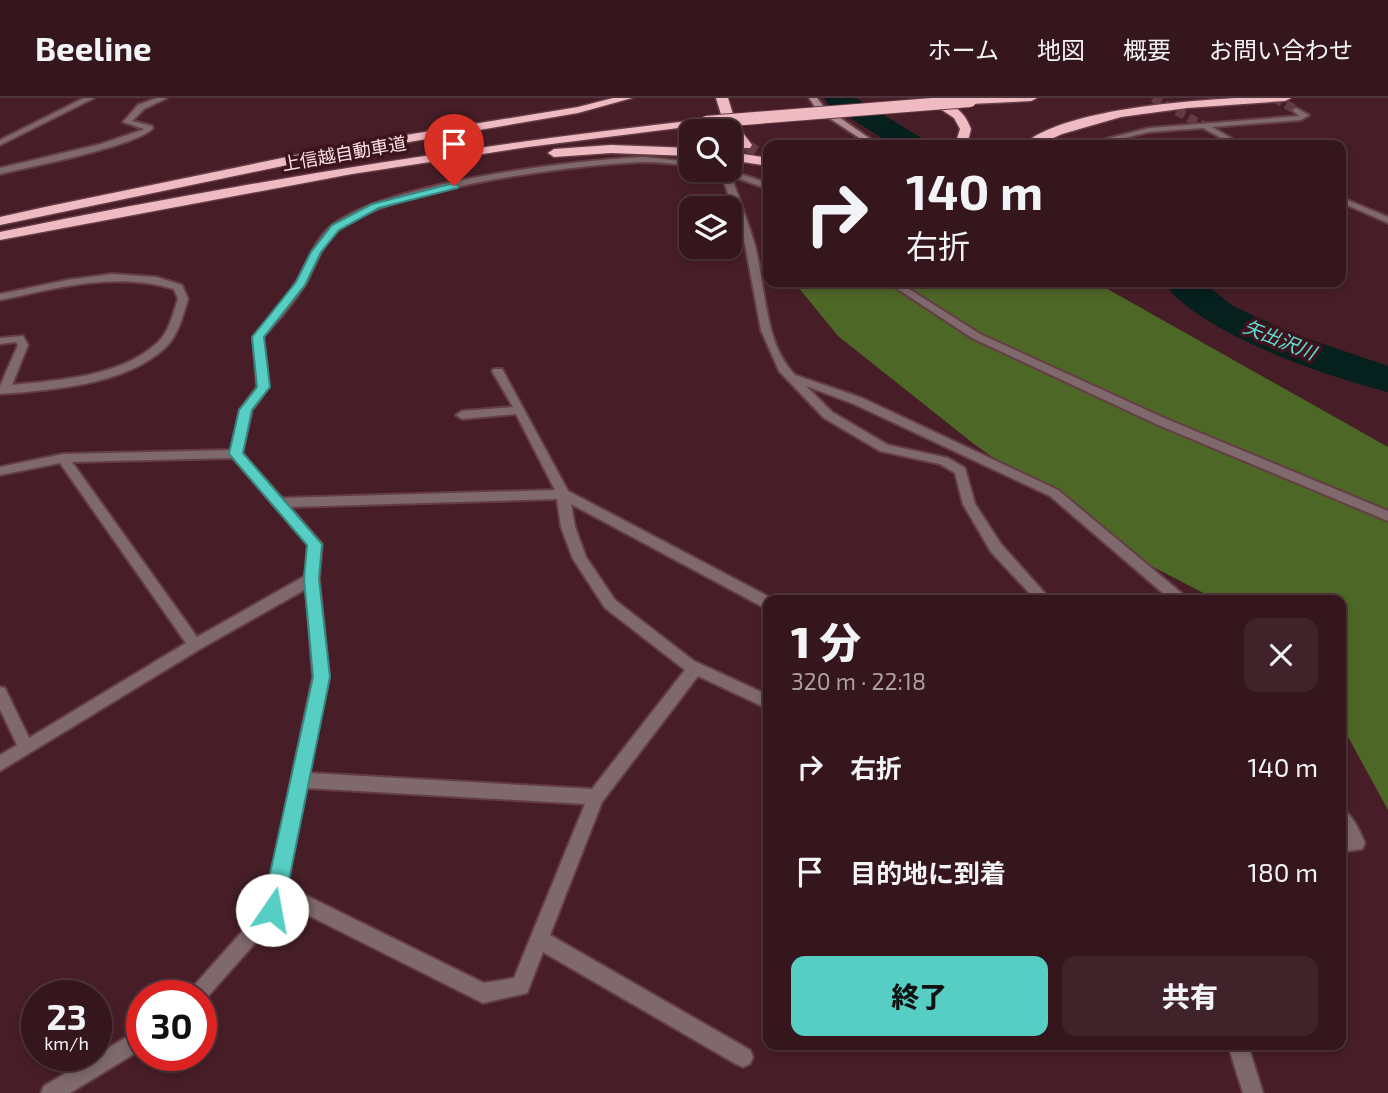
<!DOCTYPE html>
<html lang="ja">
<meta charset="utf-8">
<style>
body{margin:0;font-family:"Exo 2","Noto Sans JP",sans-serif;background:#40232a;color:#f1f3f6;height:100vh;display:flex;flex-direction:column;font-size:26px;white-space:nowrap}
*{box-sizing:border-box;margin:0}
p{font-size:23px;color:#aa9fa4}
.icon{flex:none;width:38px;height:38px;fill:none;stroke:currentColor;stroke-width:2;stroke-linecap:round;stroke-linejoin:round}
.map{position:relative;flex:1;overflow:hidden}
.details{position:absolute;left:763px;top:497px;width:583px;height:455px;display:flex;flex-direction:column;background:#35161d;border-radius:14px;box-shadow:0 4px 10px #0003,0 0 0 2px #4f353b}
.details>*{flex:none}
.top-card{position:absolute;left:763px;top:42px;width:583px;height:147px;border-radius:14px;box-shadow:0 4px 10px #0003,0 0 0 2px #4f353b;background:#35161d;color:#f1f3f6;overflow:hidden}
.tools{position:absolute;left:679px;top:21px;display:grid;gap:14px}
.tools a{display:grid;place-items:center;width:63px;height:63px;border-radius:14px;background:#35161d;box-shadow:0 4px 10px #0003,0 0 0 2px #4f353b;font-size:35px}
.speed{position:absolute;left:21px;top:882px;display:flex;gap:14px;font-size:35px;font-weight:700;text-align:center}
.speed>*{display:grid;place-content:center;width:91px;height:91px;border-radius:50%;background:#35161d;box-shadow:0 4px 10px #0003,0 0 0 2px #4f353b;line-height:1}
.speed small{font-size:18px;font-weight:400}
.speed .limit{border:10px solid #d22;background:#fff;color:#111}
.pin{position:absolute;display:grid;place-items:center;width:60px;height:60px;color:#fff;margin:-72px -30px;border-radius:50% 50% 50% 0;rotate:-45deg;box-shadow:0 0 7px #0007}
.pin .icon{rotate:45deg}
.me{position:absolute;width:77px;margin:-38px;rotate:12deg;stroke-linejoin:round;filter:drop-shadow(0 0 5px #0008)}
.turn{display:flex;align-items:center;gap:24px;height:147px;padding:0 28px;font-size:32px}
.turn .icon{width:91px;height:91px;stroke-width:2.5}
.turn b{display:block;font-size:49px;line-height:60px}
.round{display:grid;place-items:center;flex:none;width:74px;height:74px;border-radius:14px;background:#40232a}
.headline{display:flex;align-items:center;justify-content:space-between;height:119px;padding:0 28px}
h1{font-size:42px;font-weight:800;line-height:52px}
.action{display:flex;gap:14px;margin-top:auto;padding:14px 28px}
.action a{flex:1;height:80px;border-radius:14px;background:#56cec4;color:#111;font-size:28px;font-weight:800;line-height:80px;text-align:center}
.action a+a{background:#40232a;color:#f1f3f6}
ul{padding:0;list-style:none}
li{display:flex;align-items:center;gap:21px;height:105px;padding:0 28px}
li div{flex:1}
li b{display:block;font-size:26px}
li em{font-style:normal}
header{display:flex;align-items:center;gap:42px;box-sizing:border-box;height:98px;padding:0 35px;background:#35161d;border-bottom:2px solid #4f353b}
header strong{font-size:33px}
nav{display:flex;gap:38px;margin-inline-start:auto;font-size:24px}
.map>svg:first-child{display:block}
.forest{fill:#4d6726}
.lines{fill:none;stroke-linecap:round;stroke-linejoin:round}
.river{fill:#06201e;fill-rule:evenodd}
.street-tunnel{stroke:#623b43;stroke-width:9;stroke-dasharray:9 4.5;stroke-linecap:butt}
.highway-tunnel{stroke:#623b43;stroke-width:12;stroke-dasharray:12 6;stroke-linecap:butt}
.street-casing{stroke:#643d45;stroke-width:4}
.secondary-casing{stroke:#643d45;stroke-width:4}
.highway-casing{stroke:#643d45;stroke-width:3}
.street{fill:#7f696c;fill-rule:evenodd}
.secondary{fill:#ac8a8f;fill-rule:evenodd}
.highway{fill:#f0bac3;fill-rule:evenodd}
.highway-bridge-casing{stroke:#643d45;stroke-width:14;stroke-linecap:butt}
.highway-bridge{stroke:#f0bac3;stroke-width:12}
.route{fill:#56cec4;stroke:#38867f;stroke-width:2}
.labels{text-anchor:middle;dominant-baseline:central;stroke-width:7;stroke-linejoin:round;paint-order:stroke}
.far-street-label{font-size:18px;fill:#fce0e4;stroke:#3c141e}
.far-water-label{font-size:19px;font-style:italic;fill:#62e2d8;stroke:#3c141e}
</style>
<header>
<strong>Beeline</strong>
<nav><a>ホーム</a><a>地図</a><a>概要</a><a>お問い合わせ</a></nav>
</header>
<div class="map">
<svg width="1388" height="995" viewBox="0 0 1388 995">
<rect width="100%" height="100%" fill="#471e27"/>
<path class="forest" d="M794 184H1095L1388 349V712L1341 626 1340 502H1217L1130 457 974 346 838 238Z"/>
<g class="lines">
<g class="river">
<path d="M824 0H856L923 41 928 47H893L828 6Z"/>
<path d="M1163 184H1203L1233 208 1291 235 1388 268V294C1328 279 1198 235 1163 184Z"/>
</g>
<g class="street-tunnel">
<path d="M1153 0 1206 29"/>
<path d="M1274 0 1296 12"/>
</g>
<path class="highway-tunnel" d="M746 47 768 62"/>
<g class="street-casing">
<g id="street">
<path d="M84 0H94L0 47V42Z"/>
<path d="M157 0H167L144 11 132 23 152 28 153 30C138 48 28 69 0 76V70L101 46 142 32 144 31 123 24 138 7Z"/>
<path d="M1296 10 1309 17 1301 22 1212 29 1243 47H1234L1203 30 1149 34 1095 47H1082L1149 30 1299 18 1292 12Z"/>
<path d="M644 59 691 64V68C675 66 660 64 644 64 577 66 382 91 335 135 321 148 315 169 306 185 294 205 279 222 263 239L269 289 252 312 242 355 282 400 555 392 516 316 462 321 456 317 462 313 513 309 492 273 494 271H502L568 393 773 501 768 502V510L763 509 571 406 575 429 586 459 615 502 694 563 768 597V611L698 578 602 704 550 837 750 952 753 959 750 966 743 969 736 966 543 854 527 895 483 905 284 805 279 818 201 906V898H188L191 891 265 808 313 579 306 491 200 551 0 673V657L17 647 0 611V589L5 590 29 640 186 545 60 365 0 377V369L63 356 231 352 240 312 257 289 253 239C266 222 282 208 293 189 306 170 312 146 329 130 380 85 574 62 644 59ZM233 360 308 447 305 478 197 539 72 364ZM557 401 561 429 573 461 605 510 685 572 592 691 309 675 329 579 319 481 322 446 290 409ZM306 690 585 706 514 880 484 885 287 788Z"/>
<path d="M718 72H729L768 85V91L731 78C739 100 747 122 754 144 766 185 763 245 795 277L862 300 1058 392 1185 498 1187 502H1171L1050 398 854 306 806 288 832 314 888 347 948 360 965 370 975 406 1001 446 1051 502H1036L991 454 963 406 955 375 940 366 880 353 824 320 779 273 761 232 745 146 721 75Z"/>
<path d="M1340 99 1388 119V125L1340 104Z"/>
<path d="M112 176 156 179 182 187 188 201C183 217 178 238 165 250 125 287 52 292 0 296V288L18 247 16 244 0 246V240L23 238 28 247 12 287C58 282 121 279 157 245 169 235 173 215 178 201L174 191C115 173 58 190 0 202V196L67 182Z"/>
<path d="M887 184H898L980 236 1164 320 1388 413V423L1156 326 972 240Z"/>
<path d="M1340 710C1352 715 1360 734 1365 745L1362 751 1340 754Z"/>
<path d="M142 930V951L70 995H41L44 988Z"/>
<path d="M1228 947H1248L1263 995H1243Z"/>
</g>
</g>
<g class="secondary-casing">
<path id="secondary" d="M809 0H817L823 8 879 47H870L817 12Z"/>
</g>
<g class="highway-casing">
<g id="highway">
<path d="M613 0H632L578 15 345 55 0 127V119L45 109 345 47 578 9Z"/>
<path d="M716 0H728L736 26 752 47 750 50H742L724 26Z"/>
<path d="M924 0C945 0 964 10 971 31L967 47H955L960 31 954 20Z"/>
<path d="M969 0H1037L1031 3 970 6 964 3Z"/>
<path d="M1236 0H1291L1285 3 1187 10 1121 19 1062 36 1038 47H1023C1061 12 1184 3 1236 0Z"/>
<path d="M706 21 710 22V26L528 49 352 76 0 142V134C234 86 469 47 706 21Z"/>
<path d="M611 47 691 50V58L611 55 554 59 548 55 554 51Z"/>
<path d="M730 54 768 60V68L730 62Z"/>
</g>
</g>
<use href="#street" class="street"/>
<use href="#secondary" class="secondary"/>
<use href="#highway" class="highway"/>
<g class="highway-bridge-casing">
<path id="highway-bridge" d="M706 24 970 3"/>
</g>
<use href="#highway-bridge" class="highway-bridge"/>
</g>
<path class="route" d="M454 85 459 88 458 90 379 110 339 132 321 154 305 187 264 239 270 289 252 312 243 355 322 446 319 481 330 579 283 812 280 819 272 822 265 819 262 812 313 579 304 481 307 447 229 356 239 312 257 289 252 239 296 184 311 154 332 127 372 106Z"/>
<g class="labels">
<g class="far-street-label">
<text transform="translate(344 55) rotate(-10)">上信越自動車道</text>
</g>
<g class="far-water-label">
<text transform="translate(1280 241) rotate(22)">矢出沢川</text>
</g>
</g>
</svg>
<div class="tools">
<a><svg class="icon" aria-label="search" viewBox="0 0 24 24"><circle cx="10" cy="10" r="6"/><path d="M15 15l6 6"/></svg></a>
<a><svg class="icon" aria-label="layers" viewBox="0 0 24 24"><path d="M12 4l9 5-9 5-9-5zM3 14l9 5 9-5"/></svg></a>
</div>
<div class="speed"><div>23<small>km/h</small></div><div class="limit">30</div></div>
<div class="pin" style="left:454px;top:88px;background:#d93025"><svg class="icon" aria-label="arrive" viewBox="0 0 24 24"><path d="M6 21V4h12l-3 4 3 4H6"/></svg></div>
<svg class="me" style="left:272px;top:812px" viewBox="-20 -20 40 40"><circle r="19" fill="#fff"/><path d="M0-13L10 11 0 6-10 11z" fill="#56cec4"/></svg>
<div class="top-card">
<div class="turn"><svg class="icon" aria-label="right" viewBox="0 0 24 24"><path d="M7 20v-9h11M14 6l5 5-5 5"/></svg><div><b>140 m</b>右折</div></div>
</div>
<section class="details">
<div class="headline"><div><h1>1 分</h1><p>320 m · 22:18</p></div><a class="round"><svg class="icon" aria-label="close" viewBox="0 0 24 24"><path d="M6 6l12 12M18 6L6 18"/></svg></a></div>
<ul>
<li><svg class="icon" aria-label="right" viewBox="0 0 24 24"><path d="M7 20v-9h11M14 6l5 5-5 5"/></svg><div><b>右折</b></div><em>140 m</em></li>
<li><svg class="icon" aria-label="arrive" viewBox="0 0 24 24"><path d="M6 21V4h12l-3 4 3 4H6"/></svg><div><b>目的地に到着</b></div><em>180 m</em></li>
</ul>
<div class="action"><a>終了</a><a>共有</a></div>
</section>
</div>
